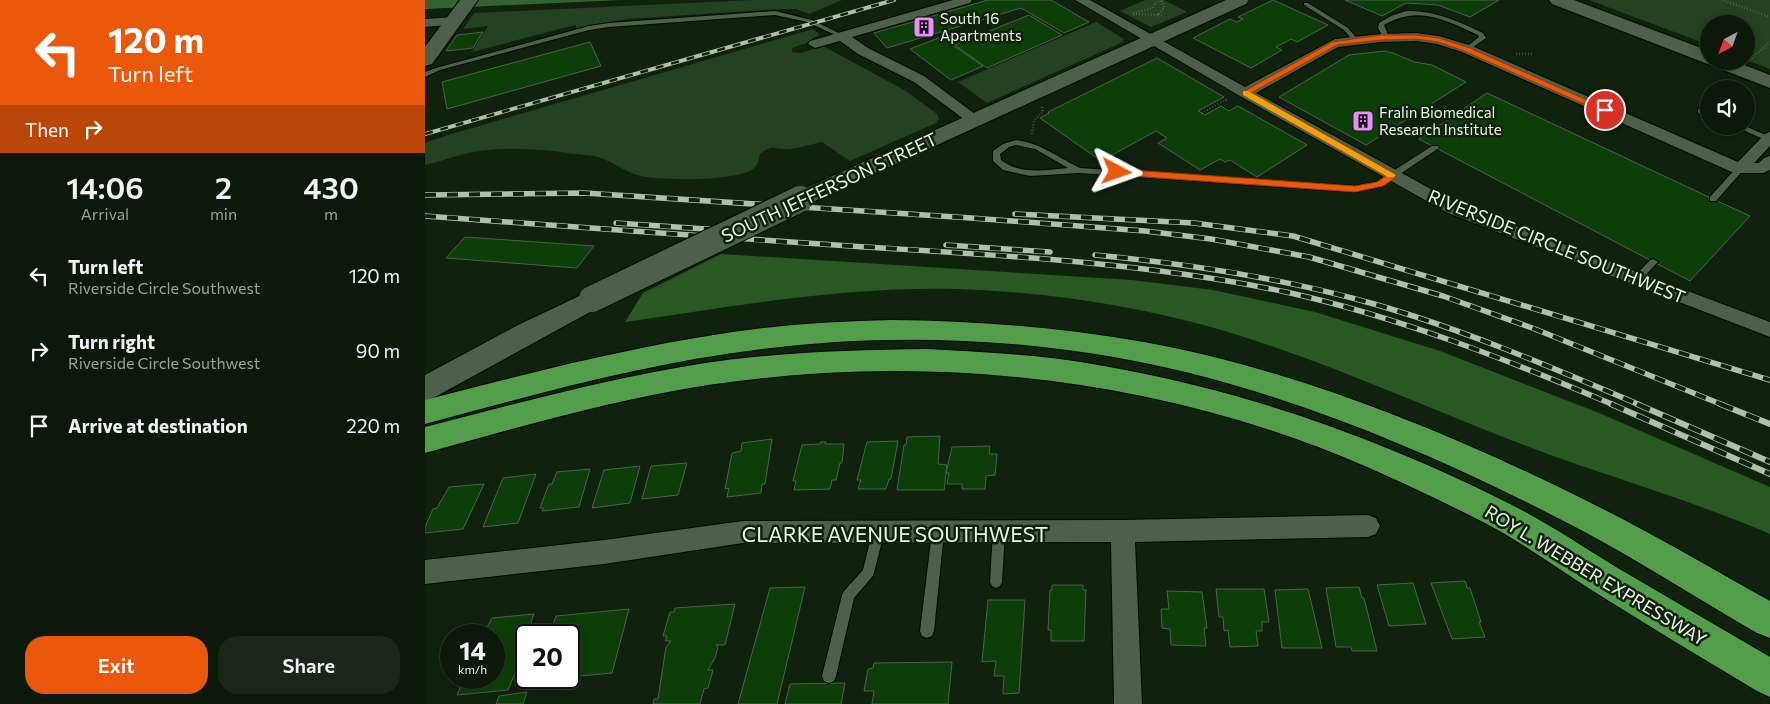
<!DOCTYPE html>
<style>
body{margin:0;font-family:Commissioner,sans-serif;background:#1a2618;color:#f1f3f6;height:100vh;display:flex;flex-direction:column;font-size:19px;white-space:nowrap}
*{box-sizing:border-box;margin:0}
p{font-size:16px;color:#9aa09c}
.icon{flex:none;width:28px;height:28px;fill:none;stroke:currentColor;stroke-width:2;stroke-linecap:round;stroke-linejoin:round}
.map{position:relative;flex:1;overflow:hidden}
.panel{display:flex;flex-direction:column;background:#0c190a;width:425px}
.panel>*{flex:none}
.guide{background:#ea580c;color:#fff;overflow:hidden}
.needle{width:32px;rotate:221deg}
.controls{position:absolute;left:1275px;top:15px;display:grid;gap:10px}
.controls a{display:grid;place-items:center;width:55px;height:55px;border-radius:50%;background:#0c190a;box-shadow:0 2px 12px #0003,0 0 0 1px #2c382b;font-size:25px}
.speed{position:absolute;left:15px;top:624px;display:flex;gap:10px;font-size:25px;font-weight:700;text-align:center}
.speed>*{display:grid;place-content:center;width:65px;height:65px;border-radius:50%;background:#0c190a;box-shadow:0 2px 12px #0003,0 0 0 1px #2c382b;line-height:1}
.speed small{font-size:12px;font-weight:400}
.speed .limit{border:2px solid #111;border-radius:8px;background:#fff;color:#111}
.pin{position:absolute;display:grid;place-items:center;width:42px;height:42px;color:#fff;margin:-21px;border:2px solid #fff;border-radius:50%;box-shadow:0 1px 5px #0007}
.me{position:absolute;width:55px;margin:-28px;rotate:94deg;stroke-linejoin:round;filter:drop-shadow(0 0 4px #0008)}
.turn{display:flex;align-items:center;gap:18px;height:105px;padding:0 25px;font-size:22px}
.turn .icon{width:65px;height:65px;stroke-width:2.5}
.turn b{display:block;font-size:35px;line-height:42px}
.then{display:flex;align-items:center;height:48px;padding:0 25px;background:#0003;gap:10px;font-size:19px}
.eta{display:flex;justify-content:space-evenly;align-items:center;height:85px;text-align:center}
.eta b{font-size:30px;font-weight:600;line-height:35px}
.action{display:flex;gap:10px;margin-top:auto;padding:10px 25px}
.action a{flex:1;height:58px;border-radius:20px;background:#ea580c;color:#fff;font-size:20px;font-weight:600;line-height:58px;text-align:center}
.action a+a{background:#1a2618;color:#f1f3f6}
ul{padding:0;list-style:none}
li{display:flex;align-items:center;gap:15px;height:75px;padding:0 25px}
li div{flex:1}
li b{display:block;font-size:19px}
li em{font-style:normal}
main{display:flex;flex:1;min-height:0}
.map>svg:first-child{display:block}
.green{fill:#234220}
.forest{fill:#285923}
.water{fill:#33642f}
.building{fill:#0b3f07;stroke:#4d614b}
.lines{fill:none;stroke-linecap:round;stroke-linejoin:round}
.service-casing{stroke:#000a00;stroke-width:2}
.minor-casing{stroke:#000a00;stroke-width:2}
.secondary-casing{stroke:#000a00;stroke-width:2}
.motorway-casing{stroke:#000a00;stroke-width:2}
.path{stroke:#6f7d6d;stroke-width:2.5;stroke-dasharray:0.5 2.5;stroke-linecap:butt}
.service{fill:#4d604a;fill-rule:evenodd}
.minor{fill:#4d604a;fill-rule:evenodd}
.secondary{fill:#4d604a;fill-rule:evenodd}
.motorway{fill:#529e4b;fill-rule:evenodd}
.rail-far2-casing{stroke:#b2bfb0;stroke-width:4}
.rail-far1-casing{stroke:#b2bfb0;stroke-width:5.5}
.rail-casing{stroke:#b2bfb0;stroke-width:6}
.rail-far2{stroke:#10210e;stroke-width:2.5;stroke-dasharray:8;stroke-linecap:butt}
.rail-far1{stroke:#10210e;stroke-width:4;stroke-dasharray:11;stroke-linecap:butt}
.rail{stroke:#10210e;stroke-width:4.5;stroke-dasharray:14;stroke-linecap:butt}
.secondary-bridge-casing{stroke:#000a00;stroke-width:28;stroke-linecap:butt}
.secondary-bridge{stroke:#4d604a;stroke-width:26}
.route{fill:#ea580c;stroke:#983908}
.slow{fill:#f59e0b}
.labels{text-anchor:middle;dominant-baseline:central;stroke-width:5;stroke-linejoin:round;paint-order:stroke}
.far-poi-label{font-size:15px;fill:#eaf5e8;stroke:#10210e;text-anchor:start}
.street-label{font-size:18px;fill:#eaf5e8;stroke:#10210e}
.near-street-label{font-size:21px;fill:#eaf5e8;stroke:#10210e}
</style>
<main>
<section class="panel">
<div class="guide">
<div class="turn"><svg class="icon" aria-label="left" viewBox="0 0 24 24"><path d="M17 20v-9H6M10 6l-5 5 5 5"/></svg><div><b>120 m</b>Turn left</div></div>
<div class="then">Then<svg class="icon" aria-label="right" viewBox="0 0 24 24"><path d="M7 20v-9h11M14 6l5 5-5 5"/></svg></div>
</div>
<div class="eta">
<div><b>14:06</b><p>Arrival</p></div>
<div><b>2</b><p>min</p></div>
<div><b>430</b><p>m</p></div>
</div>
<ul>
<li><svg class="icon" aria-label="left" viewBox="0 0 24 24"><path d="M17 20v-9H6M10 6l-5 5 5 5"/></svg><div><b>Turn left</b><p>Riverside Circle Southwest</p></div><em>120 m</em></li>
<li><svg class="icon" aria-label="right" viewBox="0 0 24 24"><path d="M7 20v-9h11M14 6l5 5-5 5"/></svg><div><b>Turn right</b><p>Riverside Circle Southwest</p></div><em>90 m</em></li>
<li><svg class="icon" aria-label="arrive" viewBox="0 0 24 24"><path d="M6 21V4h12l-3 4 3 4H6"/></svg><div><b>Arrive at destination</b></div><em>220 m</em></li>
</ul>
<div class="action"><a>Exit</a><a>Share</a></div>
</section>
<div class="map">
<svg width="1345" height="704" viewBox="0 0 1345 704">
<rect width="100%" height="100%" fill="#10210e"/>
<g class="green">
<path d="M328 0H417L384 14 371 9H354L201 19 153 28 150 25 47 52 63 26 38 29 49 13Z"/>
<path d="M720 0H739L762 12 726 27 695 11Z"/>
<path d="M1164 0H1345V69L1321 60V24H1284V45Z"/>
<path d="M671 22 699 39 698 42 562 103 533 82Z"/>
<path d="M388 29 395 35 388 38 387 41 367 48V52L376 53 398 46 481 91 512 114 514 119 511 123 425 161 397 142C386 144 373 149 361 149 348 149 348 144 335 154 334 160 333 164 329 168 314 182 232 181 212 175 197 170 185 160 170 156 133 152 93 145 56 151 36 153 19 161 0 165V143L23 135Z"/>
</g>
<path class="forest" d="M296 254 707 280 788 290 890 312 1015 351 1174 413 1345 487V534C1266 500 1184 477 1104 447 998 407 895 358 786 327 703 304 618 292 532 289 421 286 310 306 200 322L218 293Z"/>
<path class="water" d="M0 0H197L0 9Z"/>
<g class="building">
<path d="M563 0H626L664 22 639 33 596 8 462 48 449 33Z"/>
<path d="M848 0 903 25 872 42 866 39 851 47 857 50 826 68 768 38 805 19 812 22 818 19 813 17Z"/>
<path d="M920 0H1074L1045 17 1013 5 981 3 957 16Z"/>
<path d="M604 15 637 35 562 68 530 45Z"/>
<path d="M58 32 48 48 21 51 32 35Z"/>
<path d="M516 37 558 66 526 80 485 49Z"/>
<path d="M165 42 176 66 22 109 17 82Z"/>
<path d="M960 51 968 53 989 62 1007 65 1041 82 941 145 854 97 924 55Z"/>
<path d="M732 58 799 97 773 111 780 115 796 106 804 111 813 106 882 145 832 177 805 160 800 162 795 159 775 170 733 143 742 138 731 131 676 161 615 118 624 113 623 112Z"/>
<path d="M1062 93 1288 199 1325 216 1265 281 994 139Z"/>
<path d="M40 237 169 246 152 268 21 258Z"/>
<path d="M515 436 513 464 522 465 519 490H472L479 445H481L482 437Z"/>
<path d="M347 439 340 484H337L336 493 302 497 304 488 300 489 307 453 316 451 317 443Z"/>
<path d="M473 441 466 479H464L461 489H433L436 480H432L442 442Z"/>
<path d="M396 442H401L400 444H419L417 463H415L411 480H407L405 489 369 490 371 481H368L377 445 395 444Z"/>
<path d="M565 446 564 454H572L570 475 561 476 560 489H537V484H522L524 473H521L527 447Z"/>
<path d="M262 463 253 495 217 499 226 466Z"/>
<path d="M215 466 205 503 167 508 179 470Z"/>
<path d="M165 469 154 507 117 511 119 508H115L124 484H127L132 472Z"/>
<path d="M111 474 93 523 58 527 78 478Z"/>
<path d="M59 484 38 529 0 533V527L8 509 12 508 24 487Z"/>
<path d="M1040 581 1042 588H1045L1056 622H1054L1060 637 1027 639 1006 583Z"/>
<path d="M988 583 1001 624 964 626 952 585Z"/>
<path d="M627 585H658V590H661L659 641H626V630H623L625 590H627Z"/>
<path d="M380 587 352 704H313L345 588Z"/>
<path d="M934 587 937 598H939L952 651H927L926 647H911L901 588Z"/>
<path d="M791 589H839L844 622H837V631H831L833 646 805 647 803 630 799 631 798 617H794Z"/>
<path d="M883 589 897 648H857L850 590Z"/>
<path d="M742 591 777 592 782 628H779L781 646 746 645 745 629 737 628 736 609H744Z"/>
<path d="M563 600H600L594 693 578 694 579 676H569L571 661 557 662Z"/>
<path d="M310 604 300 645H291L293 647 290 658 283 670H288L283 688 279 689 275 704H228L229 699H233L241 647 246 641H240L242 636H238L245 612H249L250 608Z"/>
<path d="M204 609 187 673 144 677V635L125 634 131 616Z"/>
<path d="M109 614 106 622 110 626 106 635H101V650L94 670 91 671 83 690 32 695 39 678H69V635H55L59 627 63 626 67 618Z"/>
<path d="M527 662 523 704H447L449 691H439L443 669 448 668 449 663Z"/>
<path d="M420 683 416 704H360L365 684Z"/>
<path d="M102 692 98 704H71L74 696Z"/>
</g>
<g class="lines">
<g class="service-casing">
<g id="service">
<path d="M879 3H883L923 28 934 41 933 42H929L919 30 879 5Z"/>
<path d="M350 11 387 20 420 36 415 37 382 22 350 15 184 27 164 30 15 70 0 77V72L11 68 164 26 184 23Z"/>
<path d="M981 11C1009 10 1033 21 1058 33L1061 38 1044 50H1040V48L1054 37 1053 35C1019 20 995 5 959 25L964 37 959 38 953 28 954 23 966 16Z"/>
<path d="M1273 109 1284 111V116L1273 113Z"/>
<path d="M1309 126H1320L1345 137V142Z"/>
<path d="M591 140C616 143 634 158 655 168L930 186 951 182 1007 146H1013L1014 148 957 186 930 192 654 173 605 176 578 170 568 161V151L578 144ZM591 145 610 149 643 168C621 170 595 175 576 160L575 154 584 147Z"/>
<path d="M1312 167H1318L1319 169 1291 201H1285V197Z"/>
<path d="M1228 259 1233 262 1231 264 1215 281H1209L1207 279 1209 277 1225 260Z"/>
<path d="M513 526 517 528 519 532 509 631 507 636 502 638 497 636 495 631 507 532 509 528Z"/>
<path d="M574 526 578 528 580 532 577 582 575 586 571 588 567 586 565 582 568 532 570 528Z"/>
<path d="M453 527 457 529 459 533 449 573 447 577 429 598 411 676 409 681 404 683 399 681 397 676 417 595 419 591 438 570 447 533 449 529Z"/>
</g>
</g>
<g class="minor-casing">
<g id="minor">
<path d="M528 0H547L545 3 427 37 443 48 499 76 554 117 556 120 554 123H544L489 82 433 54 415 41 390 48 383 44 385 41Z"/>
<path d="M650 0H665L820 87 910 39 956 34 991 33 1014 36 1047 46 1313 162 1340 134 1345 132V146L1329 163H1334L1339 158 1345 156V170L1338 173H1309L1037 52 1012 44 991 41 956 42 913 47 831 93 1035 205 1345 322V337L1023 213 815 96Z"/>
<path d="M28 17 34 21 33 24 0 27V19Z"/>
<path d="M943 515 951 518 955 526 951 534 943 537 710 542 717 704H689L686 542 318 543 179 564 0 584V560L179 540 318 521 698 520Z"/>
</g>
</g>
<g class="secondary-casing">
<g id="secondary">
<path d="M35 0H53L7 64 0 66V47Z"/>
<path d="M801 0H824L821 4 383 204 375 206 367 204 364 199 367 194Z"/>
<path d="M1124 0H1149L1284 51V61H1309L1345 75V88L1127 4Z"/>
<path d="M167 290 176 292 180 299 176 306 10 397 0 401V375L93 325Z"/>
</g>
</g>
<g class="motorway-casing">
<g id="motorway">
<path d="M467 320C552 321 635 327 719 342 874 370 1036 437 1176 508 1234 537 1289 570 1345 601V638L1332 633C1273 599 1216 562 1156 530 1038 468 913 413 784 378 640 340 485 330 337 349 222 363 111 394 0 424V400C112 371 223 342 338 328 381 323 424 321 467 320Z"/>
<path d="M502 349C561 352 621 355 679 366 822 391 960 440 1089 506 1124 524 1157 546 1191 567 1242 597 1294 627 1345 657V697L1332 691C1277 658 1222 625 1168 591 1132 568 1098 543 1060 523 991 488 919 454 845 430 664 371 471 357 283 385 187 400 94 427 0 453V427C93 403 185 378 280 363 354 352 428 350 502 349Z"/>
</g>
</g>
<g class="path">
<path d="M1297 0 1345 17"/>
<path d="M736 1 739 8 734 14 739 17"/>
<path d="M708 13 728 8 730 3 738 0"/>
<path d="M708 14 735 15"/>
<path d="M1091 54H1108"/>
<path d="M1327 58 1345 42"/>
<path d="M777 113 802 99"/>
<path d="M607 134 609 121 618 111 617 107"/>
</g>
<use href="#service" class="service"/>
<use href="#minor" class="minor"/>
<use href="#secondary" class="secondary"/>
<use href="#motorway" class="motorway"/>
<g class="rail-far2-casing">
<path id="rail-far2" d="M0 134 469 0"/>
</g>
<g class="rail-far1-casing">
<g id="rail-far1">
<path d="M0 195 159 193 546 218 720 231 786 239 884 257 1018 296 1110 329 1298 405"/>
<path d="M590 214 769 223 868 236 1345 380"/>
<path d="M0 216C142 226 283 237 425 246 571 255 718 262 861 292 974 317 1083 360 1189 405"/>
<path d="M191 223 311 231"/>
<path d="M521 245 625 252"/>
<path d="M670 255C764 264 858 278 949 304 1040 330 1128 368 1215 405"/>
</g>
</g>
<g class="rail-casing">
<g id="rail">
<path d="M1186 404 1345 474"/>
<path d="M1212 404 1345 462"/>
<path d="M1295 404 1345 424"/>
</g>
</g>
<use href="#rail-far2" class="rail-far2"/>
<use href="#rail-far1" class="rail-far1"/>
<use href="#rail" class="rail"/>
<g class="secondary-bridge-casing">
<path id="secondary-bridge" d="M167 299 375 199"/>
</g>
<use href="#secondary-bridge" class="secondary-bridge"/>
</g>
<path class="route" d="M956 35H991L1014 38 1045 48 1184 110 1177 112 1039 51 1013 42 991 39 956 40 912 45 826 93 970 174V178L958 186 930 192 692 175 687 172 692 169 930 186 952 182 961 176 816 93 907 42Z"/>
<path class="slow" d="M818 91H823L971 175 969 177H963L818 95Z"/>
<defs>
<g id="building-square" transform="scale(1.125)"><rect x="-9" y="-9" width="18" height="18" rx="4" fill="#ec8cfb" stroke="#10210e"/><path d="M-4-6H4V6H1V3H-1V6H-4ZM-2.5-4.3h1.7v1.8h-1.7ZM.8-4.3h1.7v1.8H.8ZM-2.5-1h1.7V.8h-1.7ZM.8-1h1.7V.8H.8Z" fill="#111"/></g>
</defs>
<g fill-rule="evenodd">
<use href="#building-square" x="499" y="27"/>
<use href="#building-square" x="938" y="121"/>
</g>
<g class="labels">
<g class="far-poi-label">
<text x="515" y="18">South 16<tspan x="515" dy="17">Apartments</tspan></text>
<text x="954" y="112">Fralin Biomedical<tspan x="954" dy="17">Research Institute</tspan></text>
</g>
<g class="street-label">
<text transform="translate(404 187) rotate(-25)">SOUTH JEFFERSON STREET</text>
<text transform="translate(1132 246) rotate(22)">RIVERSIDE CIRCLE SOUTHWEST</text>
<text transform="translate(1171 575) rotate(31)">ROY L. WEBBER EXPRESSWAY</text>
</g>
<g class="near-street-label">
<text x="470" y="533">CLARKE AVENUE SOUTHWEST</text>
</g>
</g>
</svg>
<div class="controls">
<a><svg class="needle" viewBox="-14 -14 28 28"><path d="M0-13l5 13h-10z" fill="#e53935"/><path d="M0 13l5-13h-10z" fill="#9aa09c"/></svg></a>
<a><svg class="icon" aria-label="sound" viewBox="0 0 24 24"><path d="M4 9h4l5-4v14l-5-4H4zM17 9q2 3 0 6"/></svg></a>
</div>
<div class="speed"><div>14<small>km/h</small></div><div class="limit">20</div></div>
<div class="pin" style="left:1180px;top:110px;background:#d93025"><svg class="icon" aria-label="arrive" viewBox="0 0 24 24"><path d="M6 21V4h12l-3 4 3 4H6"/></svg></div>
<svg class="me" style="left:692px;top:172px" viewBox="-20 -20 40 40"><path d="M0-17L14 15 0 8-14 15z" fill="#ea580c" stroke="#fff" stroke-width="4"/></svg>
</div>
</main>
